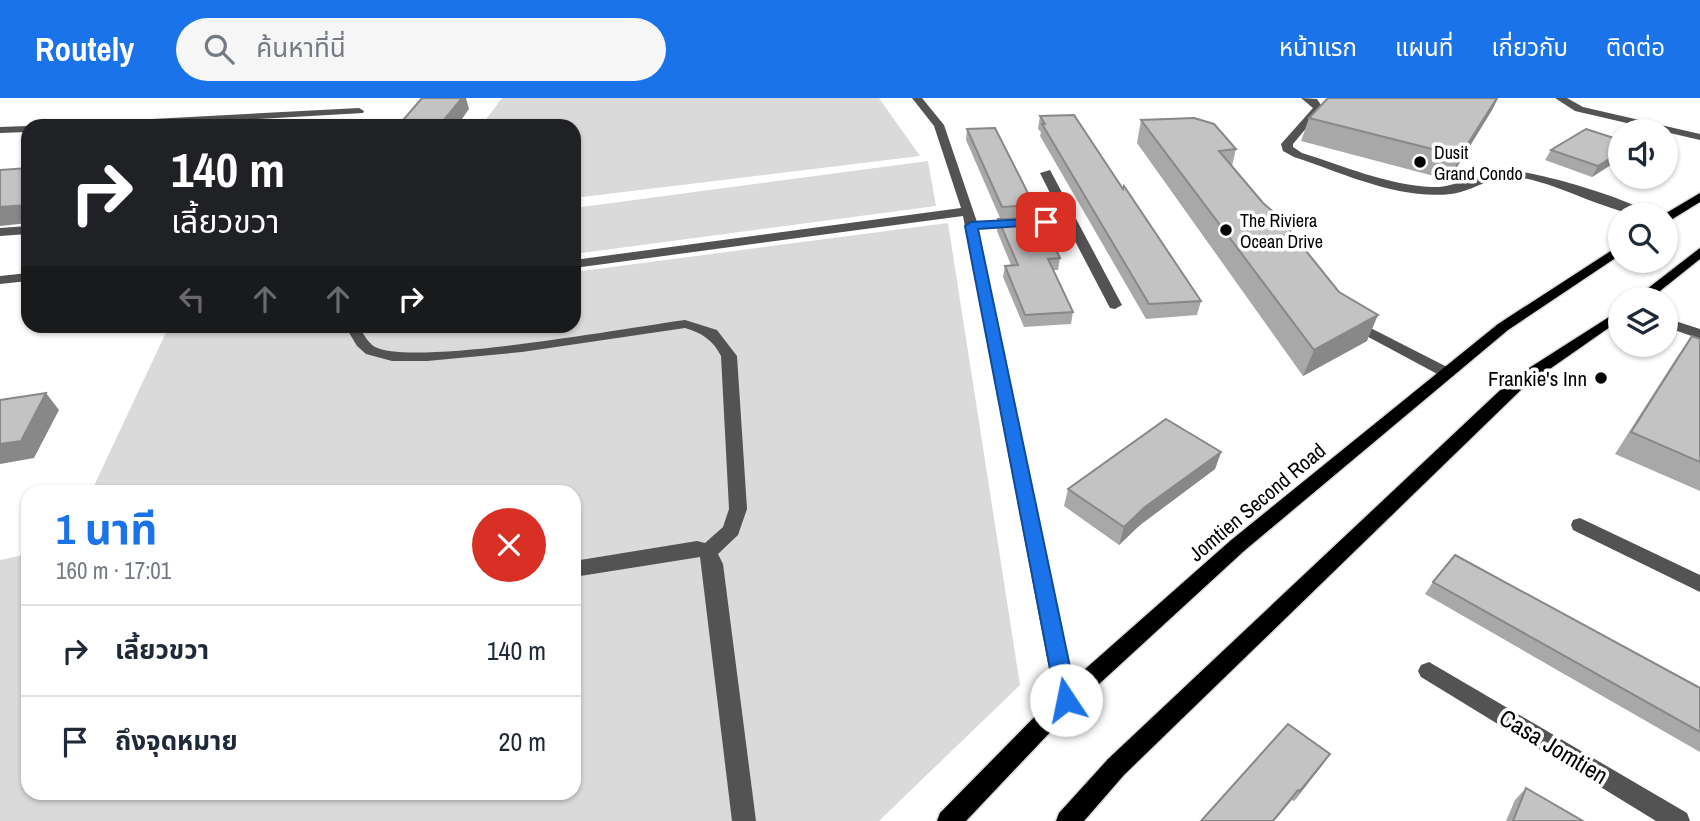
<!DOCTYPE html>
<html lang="th">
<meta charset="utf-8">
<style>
body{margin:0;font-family:"Archivo Narrow","Noto Sans Thai",sans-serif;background:#f6f6f7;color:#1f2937;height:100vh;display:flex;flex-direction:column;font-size:26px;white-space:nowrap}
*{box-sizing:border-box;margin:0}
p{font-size:23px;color:#747a83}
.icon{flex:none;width:38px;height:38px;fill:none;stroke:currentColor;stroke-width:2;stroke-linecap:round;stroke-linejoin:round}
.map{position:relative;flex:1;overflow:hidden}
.drawer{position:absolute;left:21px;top:387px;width:560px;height:315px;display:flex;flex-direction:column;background:#fff;border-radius:21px;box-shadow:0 2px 5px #0004}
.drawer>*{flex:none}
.hud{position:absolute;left:21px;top:21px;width:560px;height:214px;border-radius:21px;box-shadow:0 2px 5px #0004;background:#202124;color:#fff;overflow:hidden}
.fabs{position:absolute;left:1608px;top:21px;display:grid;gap:14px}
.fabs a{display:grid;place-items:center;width:70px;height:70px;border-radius:50%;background:#fff;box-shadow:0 2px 5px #0004;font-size:35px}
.pin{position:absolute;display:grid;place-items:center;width:60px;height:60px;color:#fff;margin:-30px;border-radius:14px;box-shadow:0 4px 10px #0006}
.me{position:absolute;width:77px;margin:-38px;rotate:349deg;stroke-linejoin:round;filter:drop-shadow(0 0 5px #0008)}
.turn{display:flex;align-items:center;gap:24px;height:147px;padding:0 35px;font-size:32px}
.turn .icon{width:91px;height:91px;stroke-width:2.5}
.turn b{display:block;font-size:49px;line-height:60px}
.lanes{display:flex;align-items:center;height:66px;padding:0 35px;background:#0003;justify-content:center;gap:35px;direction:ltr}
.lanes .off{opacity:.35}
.round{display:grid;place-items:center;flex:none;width:74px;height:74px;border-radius:37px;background:#f6f6f7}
.headline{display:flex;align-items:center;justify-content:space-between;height:119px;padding:0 35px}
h1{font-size:42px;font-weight:700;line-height:52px;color:#1a73e8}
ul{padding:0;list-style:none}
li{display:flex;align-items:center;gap:21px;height:91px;padding:0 35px;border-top:2px solid #e0e1e3}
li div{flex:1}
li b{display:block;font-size:26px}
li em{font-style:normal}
header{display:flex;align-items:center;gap:42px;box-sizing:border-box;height:98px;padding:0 35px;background:#1a73e8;color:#fff}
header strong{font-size:33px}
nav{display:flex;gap:38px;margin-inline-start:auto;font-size:24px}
.search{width:490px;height:63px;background:#f6f6f7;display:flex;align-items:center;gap:18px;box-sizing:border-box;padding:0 24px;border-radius:38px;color:#747a83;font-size:26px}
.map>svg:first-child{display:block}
.green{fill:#dadada}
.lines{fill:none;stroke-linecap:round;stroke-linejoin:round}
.major-casing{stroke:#dbdbdb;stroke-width:3}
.minor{fill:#535353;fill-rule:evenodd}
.major{fill:#000;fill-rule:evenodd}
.wall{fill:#a8a8a8}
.shaded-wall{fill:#888}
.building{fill:#c3c3c3;stroke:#888;stroke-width:2}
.route{fill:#1a73e8;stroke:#114b97;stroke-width:2}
.poi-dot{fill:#000;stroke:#fff;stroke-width:2.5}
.labels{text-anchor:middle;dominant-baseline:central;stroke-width:7;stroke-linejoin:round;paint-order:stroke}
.far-poi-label{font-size:18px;fill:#000;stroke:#fff;text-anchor:start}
.poi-label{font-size:21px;fill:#000;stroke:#fff;text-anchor:end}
.street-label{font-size:21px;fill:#000;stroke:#fff}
.near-street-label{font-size:24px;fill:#000;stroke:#fff}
</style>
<header>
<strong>Routely</strong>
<div class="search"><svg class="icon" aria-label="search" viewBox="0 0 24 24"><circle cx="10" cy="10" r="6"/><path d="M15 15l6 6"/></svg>ค้นหาที่นี่</div>
<nav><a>หน้าแรก</a><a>แผนที่</a><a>เกี่ยวกับ</a><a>ติดต่อ</a></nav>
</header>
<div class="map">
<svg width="1700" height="723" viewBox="0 0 1700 723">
<rect width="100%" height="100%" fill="#fff"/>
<g class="green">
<path d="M502 0H879L920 58 574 100V28H481Z"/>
<path d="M928 63 936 108 574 156V110Z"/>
<path d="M948 125 1020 587 879 723H0V462L28 456V695H574V394H91L169 228H574V174Z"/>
</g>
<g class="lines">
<g class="major-casing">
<g id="major">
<path d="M1700 95V104L1666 125V117H1663Z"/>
<path d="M1620 147V157L1508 232 1244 453 1074 609 966 723H937L940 715 1058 595 1230 443 1498 226Z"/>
<path d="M1700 150V161L1650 201H1634Z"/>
<path d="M1620 212V222L1524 289 1124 677 1084 723H1056L1059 715 1108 661 1512 281Z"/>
</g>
</g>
<g class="minor">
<path d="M912 0H922L944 27 977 124 1062 119 1040 75 1050 72 1122 207 1115 211 1110 210 1066 126 978 131 1077 602 1074 609 1066 612 1058 609 1055 602 963 118 574 170V162L961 110 934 28Z"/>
<path d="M1301 0 1317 1 1323 10 1293 46V49L1302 55C1344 68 1387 87 1432 89 1457 90 1474 75 1498 72 1524 69 1633 101 1651 117 1615 119 1564 87 1523 80 1489 75 1480 92 1451 96 1398 102 1343 75 1294 59L1283 53 1281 46 1313 10Z"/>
<path d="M1555 0H1567L1583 9 1700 36V42L1575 13Z"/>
<path d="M359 10 364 13 363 15 138 28H72L77 25Z"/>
<path d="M28 28V34L0 35V29Z"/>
<path d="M28 128V136L0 138V130Z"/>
<path d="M28 175V183L0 186V178Z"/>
<path d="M1351 220 1453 272 1455 275 1453 278H1441L1346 227 1344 224 1346 221Z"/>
<path d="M1666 220 1700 231V241L1666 229Z"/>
<path d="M685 222 717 232 737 258 747 411 738 437 718 456 723 466 756 723H732L700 459 574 479V463L697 443 705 445 723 429 729 411 721 258C713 242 702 235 685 230L522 254 427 263H392L366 256 357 248 345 228H359C363 235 367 244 375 249 413 269 632 229 685 222Z"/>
<path d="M1580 420 1700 477V494L1573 432 1571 427 1573 422Z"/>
<path d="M1429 564 1687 715 1690 723H1656L1421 579 1418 573 1421 567Z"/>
</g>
<use href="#major" class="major"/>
</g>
<g class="wall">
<path d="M1328 0H1498L1492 12 1449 82 1301 43 1309 20Z"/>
<path d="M1040 18 1123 91 1201 203 1197 217 1146 221 1040 38 1041 34 1038 31Z"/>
<path d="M1141 22 1236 51 1232 68 1367 243 1303 278 1137 45Z"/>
<path d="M967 31 1034 107 1032 118 1000 120 966 42Z"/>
<path d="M1620 42V61L1592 79 1545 62 1551 52Z"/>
<path d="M998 121 1060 160 1058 172H1053L1073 214 1071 226 1024 229 1003 179 1005 168 1011 167 997 133Z"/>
<path d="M1692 238 1700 241V393L1615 356 1677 259Z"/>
<path d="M1221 354 1215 371 1140 427 1119 447 1064 408 1068 391Z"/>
<path d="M1433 484 1700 590V654L1425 496Z"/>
<path d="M1323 666 1294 703 1292 702 1274 723H1201Z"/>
<path d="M1526 690 1583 723H1506L1515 702Z"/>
</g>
<g class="shaded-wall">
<path d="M462 0H466L469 11 457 28H439Z"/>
<path d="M1497 0H1498L1492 12 1449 82 1460 58Z"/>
<path d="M1620 54V61L1592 79 1598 68Z"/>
<path d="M28 107V125L0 128V109Z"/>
<path d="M1378 217 1367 243 1303 278 1314 252Z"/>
<path d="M46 295 59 312 34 360 0 366V346Z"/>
<path d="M1221 354 1215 371 1140 427 1119 447 1124 429 1145 409Z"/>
<path d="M1330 656 1323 666 1294 703 1300 693Z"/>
</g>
<g class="building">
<path d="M422 0H462L439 28H398Z"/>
<path d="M1328 0H1497L1460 58 1309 20Z"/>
<path d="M1074 17 1123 91 1124 88 1201 203 1149 206 1042 26H1045L1040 18Z"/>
<path d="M1194 20 1214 26 1236 51 1219 53 1263 105 1278 118 1339 194 1378 217 1314 252 1141 22Z"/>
<path d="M995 30 1034 107 1002 109 967 31Z"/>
<path d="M1586 31 1620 42V54L1598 68 1551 52Z"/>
<path d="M28 70V107L0 109V72Z"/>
<path d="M1040 119 1060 160 1048 161 1073 214 1025 217 1005 168 1018 167 998 121Z"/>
<path d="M1692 238 1700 241V364L1631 334Z"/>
<path d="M46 295 21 343 0 346V302Z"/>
<path d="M1166 321 1221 354 1145 409 1124 429 1068 391Z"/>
<path d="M1455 457 1700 590V634L1433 484Z"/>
<path d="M1288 626 1330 656 1300 693 1298 692 1273 723H1201Z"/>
<path d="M1526 690 1583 723H1513Z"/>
</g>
<path class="route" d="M1046 120 1052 124 1050 126 978 131 1077 602 1074 608 1066 611 1059 608 1056 602 965 128 971 124Z"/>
<g class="poi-dot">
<circle cx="1420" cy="64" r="7"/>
<circle cx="1226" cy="132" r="7"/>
<circle cx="1601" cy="280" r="7"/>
</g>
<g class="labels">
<g class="far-poi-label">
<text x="1434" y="54">Dusit<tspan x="1434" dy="21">Grand Condo</tspan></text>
<text x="1240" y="122">The Riviera<tspan x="1240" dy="21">Ocean Drive</tspan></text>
</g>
<g class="poi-label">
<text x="1587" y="280">Frankie's Inn</text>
</g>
<g class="street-label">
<text transform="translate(1257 404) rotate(-40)">Jomtien Second Road</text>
</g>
<g class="near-street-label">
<text transform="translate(1554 648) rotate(31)">Casa Jomtien</text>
</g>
</g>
</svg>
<div class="fabs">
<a><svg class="icon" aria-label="sound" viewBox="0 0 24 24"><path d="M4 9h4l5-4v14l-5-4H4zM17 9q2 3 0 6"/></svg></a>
<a><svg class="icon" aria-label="search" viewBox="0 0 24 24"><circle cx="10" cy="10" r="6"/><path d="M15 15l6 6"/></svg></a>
<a><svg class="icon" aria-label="layers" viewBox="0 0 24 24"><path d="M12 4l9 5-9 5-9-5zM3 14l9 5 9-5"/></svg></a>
</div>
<div class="pin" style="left:1046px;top:124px;background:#d93025"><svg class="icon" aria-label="arrive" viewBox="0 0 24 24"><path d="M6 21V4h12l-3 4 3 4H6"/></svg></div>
<svg class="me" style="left:1066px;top:602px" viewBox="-20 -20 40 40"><circle r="19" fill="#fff"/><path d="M0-13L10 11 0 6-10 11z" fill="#1a73e8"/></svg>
<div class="hud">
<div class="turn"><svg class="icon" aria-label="right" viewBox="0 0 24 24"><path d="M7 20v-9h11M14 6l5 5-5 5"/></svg><div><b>140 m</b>เลี้ยวขวา</div></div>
<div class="lanes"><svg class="icon off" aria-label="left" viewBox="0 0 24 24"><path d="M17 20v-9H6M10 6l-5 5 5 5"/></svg><svg class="icon off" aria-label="ahead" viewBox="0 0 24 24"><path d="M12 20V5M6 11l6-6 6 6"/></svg><svg class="icon off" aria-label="ahead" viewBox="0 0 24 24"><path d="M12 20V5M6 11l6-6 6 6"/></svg><svg class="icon" aria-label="right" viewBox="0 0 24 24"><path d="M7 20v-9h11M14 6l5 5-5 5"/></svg></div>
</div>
<section class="drawer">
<div class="headline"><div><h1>1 นาที</h1><p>160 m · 17:01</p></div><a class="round" style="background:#d93025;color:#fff"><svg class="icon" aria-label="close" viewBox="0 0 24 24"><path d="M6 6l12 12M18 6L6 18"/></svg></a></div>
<ul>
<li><svg class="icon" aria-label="right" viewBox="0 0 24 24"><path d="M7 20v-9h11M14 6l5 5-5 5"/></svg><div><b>เลี้ยวขวา</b></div><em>140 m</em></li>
<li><svg class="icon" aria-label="arrive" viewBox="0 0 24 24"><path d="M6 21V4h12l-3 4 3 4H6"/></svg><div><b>ถึงจุดหมาย</b></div><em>20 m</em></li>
</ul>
</section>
</div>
